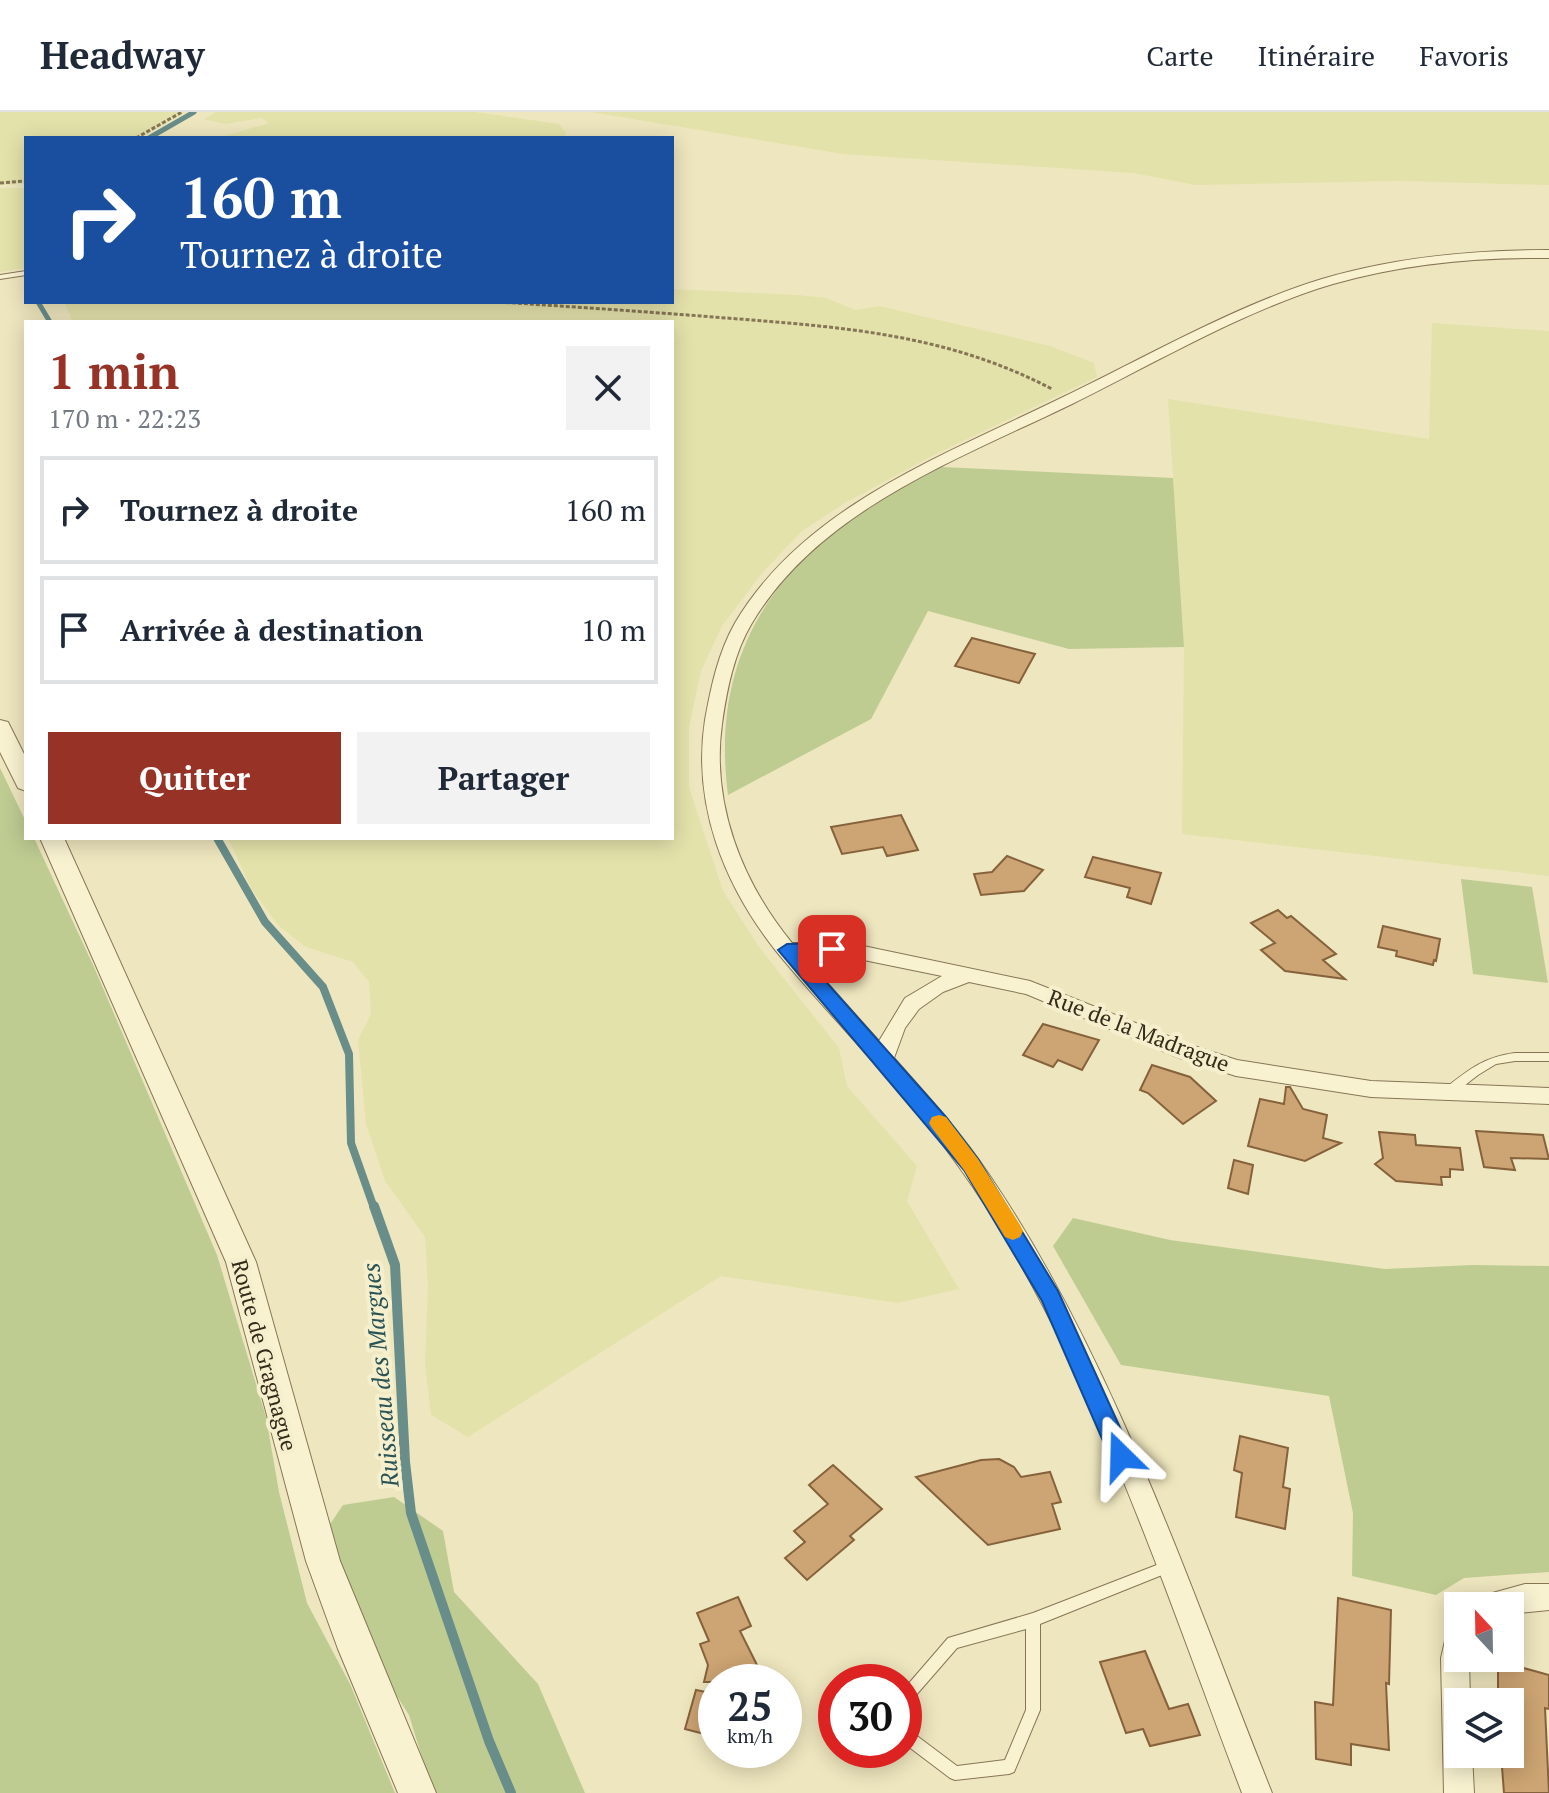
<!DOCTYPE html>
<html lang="fr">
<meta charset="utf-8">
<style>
body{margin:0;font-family:"PT Serif",serif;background:#f2f2f3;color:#1f2937;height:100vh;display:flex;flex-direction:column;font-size:30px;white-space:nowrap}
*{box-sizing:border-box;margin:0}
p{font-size:26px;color:#747a83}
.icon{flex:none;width:44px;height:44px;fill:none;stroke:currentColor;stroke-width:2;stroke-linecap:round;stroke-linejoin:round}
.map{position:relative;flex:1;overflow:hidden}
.panel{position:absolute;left:24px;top:208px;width:650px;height:520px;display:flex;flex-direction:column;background:#fff;border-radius:0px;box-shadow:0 4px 20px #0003}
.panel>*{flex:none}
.banner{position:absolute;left:24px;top:24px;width:650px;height:168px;border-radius:0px;box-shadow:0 4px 20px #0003;background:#1a4fa0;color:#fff;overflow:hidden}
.needle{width:52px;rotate:338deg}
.controls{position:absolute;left:1444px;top:1480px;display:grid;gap:16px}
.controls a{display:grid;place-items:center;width:80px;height:80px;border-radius:0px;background:#fff;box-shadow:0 4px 20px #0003;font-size:40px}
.speed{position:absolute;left:698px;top:1552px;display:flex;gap:16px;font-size:40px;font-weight:700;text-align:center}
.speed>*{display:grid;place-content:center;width:104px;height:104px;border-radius:50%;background:#fff;box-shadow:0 4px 20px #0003;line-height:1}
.speed small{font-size:20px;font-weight:400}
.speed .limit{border:12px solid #d22;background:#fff;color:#111}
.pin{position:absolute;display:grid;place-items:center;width:68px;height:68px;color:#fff;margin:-34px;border-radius:16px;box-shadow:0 4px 12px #0006}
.me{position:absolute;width:88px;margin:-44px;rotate:338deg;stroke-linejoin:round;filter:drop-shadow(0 0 6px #0008)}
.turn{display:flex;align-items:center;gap:28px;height:168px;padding:0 24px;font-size:36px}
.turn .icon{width:104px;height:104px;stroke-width:2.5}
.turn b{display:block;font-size:56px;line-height:68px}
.round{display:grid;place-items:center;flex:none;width:84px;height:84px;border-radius:0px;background:#f2f2f3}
.overview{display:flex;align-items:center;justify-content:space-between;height:136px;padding:0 24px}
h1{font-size:48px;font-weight:700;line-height:60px;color:#963326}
.action{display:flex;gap:16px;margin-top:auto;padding:16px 24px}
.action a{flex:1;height:92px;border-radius:0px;background:#963326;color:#fff;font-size:32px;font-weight:700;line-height:92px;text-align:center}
.action a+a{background:#f2f2f3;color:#1f2937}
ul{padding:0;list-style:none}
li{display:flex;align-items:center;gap:24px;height:108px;margin:0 16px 12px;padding:0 8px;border:4px solid #e0e1e3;border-radius:0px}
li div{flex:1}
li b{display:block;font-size:30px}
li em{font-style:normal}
header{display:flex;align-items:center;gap:48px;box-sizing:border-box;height:112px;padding:0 40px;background:#fff;border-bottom:2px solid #e0e1e3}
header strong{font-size:38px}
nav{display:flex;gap:44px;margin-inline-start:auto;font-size:28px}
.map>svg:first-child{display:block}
.farmland{fill:#e4e2ab}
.green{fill:#becc92}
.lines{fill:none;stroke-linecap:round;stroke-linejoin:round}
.stream-far2{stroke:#698d89;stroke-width:5}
.stream-far1{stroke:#698d89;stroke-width:8}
.stream{stroke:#698d89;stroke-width:10}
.building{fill:#cda473;stroke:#86623c;stroke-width:2}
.service-casing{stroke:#867656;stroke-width:2}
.minor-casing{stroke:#867656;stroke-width:2}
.tertiary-casing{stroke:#867656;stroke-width:2}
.path{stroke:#867656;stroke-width:3;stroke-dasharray:4 2;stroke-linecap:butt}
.service{fill:#f9f2d1;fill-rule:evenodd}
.minor{fill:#f9f2d1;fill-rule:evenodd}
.tertiary{fill:#f9f2d1;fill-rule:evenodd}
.route{fill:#1a73e8;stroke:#114b97;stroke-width:2}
.slow{fill:#f59e0b}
.labels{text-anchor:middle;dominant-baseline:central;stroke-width:8;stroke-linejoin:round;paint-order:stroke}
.street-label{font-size:22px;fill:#352b1b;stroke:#f6efcd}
.water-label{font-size:24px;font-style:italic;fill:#2a5356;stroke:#f6efcd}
</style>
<header>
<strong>Headway</strong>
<nav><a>Carte</a><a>Itinéraire</a><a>Favoris</a></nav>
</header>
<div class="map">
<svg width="1549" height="1681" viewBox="0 0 1549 1681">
<rect width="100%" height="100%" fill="#eee6be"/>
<g class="farmland">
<path d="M0 0H185L139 26H26V72L0 73Z"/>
<path d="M216 0H474L559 12 566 21 565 26H218L269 11 261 6 226 12 204 7Z"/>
<path d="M591 0H1549V73L1400 69 1196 73 1133 61 843 42Z"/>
<path d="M0 76H26V156L0 160Z"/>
<path d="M672 177 797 183 826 186 855 198 879 194 1050 234 1094 251 1097 265 934 343 843 392 802 419 762 461 722 514 701 559 689 615V675L723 779 759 835 839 936 847 974 917 1054 907 1089 959 1177 897 1191 721 1164 468 1325 431 1303 425 1251 428 1174 425 1125 385 1069 366 1012 358 928 371 902 369 870 353 850 306 835 279 814 252 778 228 726H672V210H73L64 190H672Z"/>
<path d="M1432 211 1549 219V764L1182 722 1184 535 1168 287 1429 327Z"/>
</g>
<g class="green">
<path d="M942 355 1173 366 1184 535 1069 537 928 499 871 607 728 683C713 568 753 480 846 410 876 388 910 372 942 355Z"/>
<path d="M0 656 26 710V726H34L94 855 217 1143 266 1305 279 1380 307 1491 350 1572 395 1681H0Z"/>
<path d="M1461 767 1532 775 1548 871 1473 862Z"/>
<path d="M1073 1106 1170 1128 1385 1157 1472 1153 1549 1154V1460L1464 1466 1436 1483 1352 1464 1353 1401 1329 1284 1121 1253 1053 1134Z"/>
<path d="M394 1385 443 1419 454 1480 538 1572 585 1681H433L409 1603 329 1477 324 1421 343 1393Z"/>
</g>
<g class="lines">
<g class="stream-far2">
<path d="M149 26 194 0"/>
<path d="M38 190 50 210"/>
</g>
<path class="stream-far1" d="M217 726 265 810 323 875 349 942 351 1031 374 1096"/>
<path class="stream" d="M374 1094 395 1153 405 1350 411 1401 489 1629 511 1681"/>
</g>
<g class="building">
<path d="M972 526 1035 542 1019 571 955 554Z"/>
<path d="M901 703 918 738 887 744 883 735 842 742 831 715Z"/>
<path d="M1007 744 1043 758 1024 779 981 783 974 762 992 760Z"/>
<path d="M1093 745 1161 761 1151 792 1127 785 1130 776 1085 765Z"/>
<path d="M1278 798 1287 806 1291 804 1336 842 1323 848 1345 867 1285 859 1261 838 1275 831 1251 811Z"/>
<path d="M1383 814 1440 827 1436 849 1434 848 1433 853 1396 844 1397 839 1378 835Z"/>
<path d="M1043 912 1099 928 1082 958 1058 948 1053 955 1023 943Z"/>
<path d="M1152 953 1190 965 1216 989 1183 1012 1148 981 1140 978Z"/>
<path d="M1286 975H1290L1303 997 1327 1003 1323 1026 1341 1031 1305 1049 1248 1034 1260 987 1284 992Z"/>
<path d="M1476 1019 1543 1023 1549 1047 1511 1046 1515 1058 1484 1055Z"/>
<path d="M1379 1020 1415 1023 1416 1033 1460 1036 1463 1058 1450 1057V1065H1441L1442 1073 1396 1069 1375 1052 1383 1046Z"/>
<path d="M1234 1048 1253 1053 1248 1082 1228 1076Z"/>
<path d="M1240 1324 1288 1336 1283 1375 1290 1377 1285 1417 1236 1405 1242 1361 1234 1358Z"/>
<path d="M999 1347 1014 1355 1021 1365 1050 1360 1061 1390 1052 1392 1060 1417 988 1433 916 1365 981 1348Z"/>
<path d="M833 1353 882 1397 850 1424 854 1428 807 1468 785 1446 805 1430 794 1419 828 1392 809 1373Z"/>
<path d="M738 1485 751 1514 740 1519 757 1553 755 1570H704L708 1553 700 1532 709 1529 697 1501Z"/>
<path d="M1338 1486 1391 1498 1389 1572 1386 1571 1389 1638 1351 1632V1653L1316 1647 1315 1590 1333 1593Z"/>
<path d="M1145 1539 1169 1597 1188 1592 1200 1623 1150 1634 1143 1617 1126 1621 1100 1550Z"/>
<path d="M1498 1549 1549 1563V1597L1545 1596 1549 1681H1504L1501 1642H1510V1587L1498 1584Z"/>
<path d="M696 1578 716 1582V1625L685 1617Z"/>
</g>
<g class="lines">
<g class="service-casing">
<g id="service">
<path d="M26 159V163L0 167V163Z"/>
<path d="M1515 941H1549V949H1515L1496 952 1478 963 1451 984H1443L1442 981 1443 978C1467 959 1483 945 1515 941Z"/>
<path d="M1167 1449 1172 1451 1174 1455 1172 1459 1040 1512V1598L1014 1660 1009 1662 955 1668 950 1666 905 1632 904 1577 948 1526 1033 1501ZM1026 1517V1598L1005 1648 957 1654 917 1624V1582L957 1536Z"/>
</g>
</g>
<g class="minor-casing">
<g id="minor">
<path d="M1549 138V146C1476 145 1403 152 1333 172 1247 197 1153 252 1072 292 959 347 820 397 752 511 734 541 727 577 722 612 711 692 742 770 792 831H849L1030 869 1191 933 1237 948 1371 969 1549 976V992L1371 985 1236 964 1177 945 1026 882 969 870 943 880 919 897 905 916 894 946C928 984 962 1022 990 1064 1115 1249 1189 1474 1272 1681H1242C1166 1482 1092 1252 973 1075 916 989 841 918 776 839 724 773 692 693 705 608 711 575 718 541 735 511 804 394 945 343 1061 286 1142 247 1236 193 1322 167 1396 145 1472 138 1549 138ZM804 845H849L942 864 905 886 879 929Z"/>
<path d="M1525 1472H1549V1498L1510 1502V1494H1474L1478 1485Z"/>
<path d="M1458 1512V1546H1469L1470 1590H1458V1642H1472L1474 1681H1444L1441 1546 1448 1516Z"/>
</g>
</g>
<g class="tertiary-casing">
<g id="tertiary">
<path d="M0 608 8 610 26 646V679L18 676 0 640Z"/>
<path d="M40 726H64L256 1150 340 1449 436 1681H398L338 1537 306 1449 226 1150Z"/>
</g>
</g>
<g class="path">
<path d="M136 26 182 0"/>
<path d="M0 71 26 69"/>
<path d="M500 190C575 195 651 200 726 206 842 215 947 222 1052 277"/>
</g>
<use href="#service" class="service"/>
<use href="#minor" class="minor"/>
<use href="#tertiary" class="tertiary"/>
</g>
<path class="route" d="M832 831 838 833 841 837 838 842 803 844 946 1005 978 1047 1058 1179 1133 1344 1130 1352 1121 1355 1113 1352 1042 1189 964 1058 778 838 787 832Z"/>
<path class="slow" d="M939 1003 946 1005 978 1047 1020 1113 1023 1119 1020 1125 1013 1128 1005 1125 964 1058 932 1016 929 1011 932 1005Z"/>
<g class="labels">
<g class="street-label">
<text transform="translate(1139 918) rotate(21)">Rue de la Madrague</text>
<text transform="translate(265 1243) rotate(75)">Route de Gragnague</text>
</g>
<g class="water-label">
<text transform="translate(380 1263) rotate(-95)">Ruisseau des Margues</text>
</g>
</g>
</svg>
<div class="controls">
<a><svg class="needle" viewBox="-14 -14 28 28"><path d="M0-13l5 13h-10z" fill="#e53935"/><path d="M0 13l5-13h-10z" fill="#747a83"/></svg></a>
<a><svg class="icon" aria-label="layers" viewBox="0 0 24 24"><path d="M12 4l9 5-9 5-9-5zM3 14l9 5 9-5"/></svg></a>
</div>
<div class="speed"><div>25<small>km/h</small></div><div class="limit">30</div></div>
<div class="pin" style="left:832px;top:837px;background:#d93025"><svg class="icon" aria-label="arrive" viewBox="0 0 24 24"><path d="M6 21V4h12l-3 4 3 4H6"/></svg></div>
<svg class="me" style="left:1121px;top:1344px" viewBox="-20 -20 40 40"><path d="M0-17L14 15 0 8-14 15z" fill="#1a73e8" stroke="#fff" stroke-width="4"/></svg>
<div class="banner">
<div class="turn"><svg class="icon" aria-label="right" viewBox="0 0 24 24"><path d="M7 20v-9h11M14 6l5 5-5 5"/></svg><div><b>160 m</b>Tournez à droite</div></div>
</div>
<section class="panel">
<div class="overview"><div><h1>1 min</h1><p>170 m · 22:23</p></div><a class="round"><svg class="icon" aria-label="close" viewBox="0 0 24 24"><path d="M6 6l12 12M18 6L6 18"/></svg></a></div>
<ul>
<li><svg class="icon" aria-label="right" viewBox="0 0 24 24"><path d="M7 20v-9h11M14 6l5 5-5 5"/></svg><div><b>Tournez à droite</b></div><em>160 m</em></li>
<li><svg class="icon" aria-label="arrive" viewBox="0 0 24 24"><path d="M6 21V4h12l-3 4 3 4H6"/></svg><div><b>Arrivée à destination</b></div><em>10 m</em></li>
</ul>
<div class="action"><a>Quitter</a><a>Partager</a></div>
</section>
</div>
